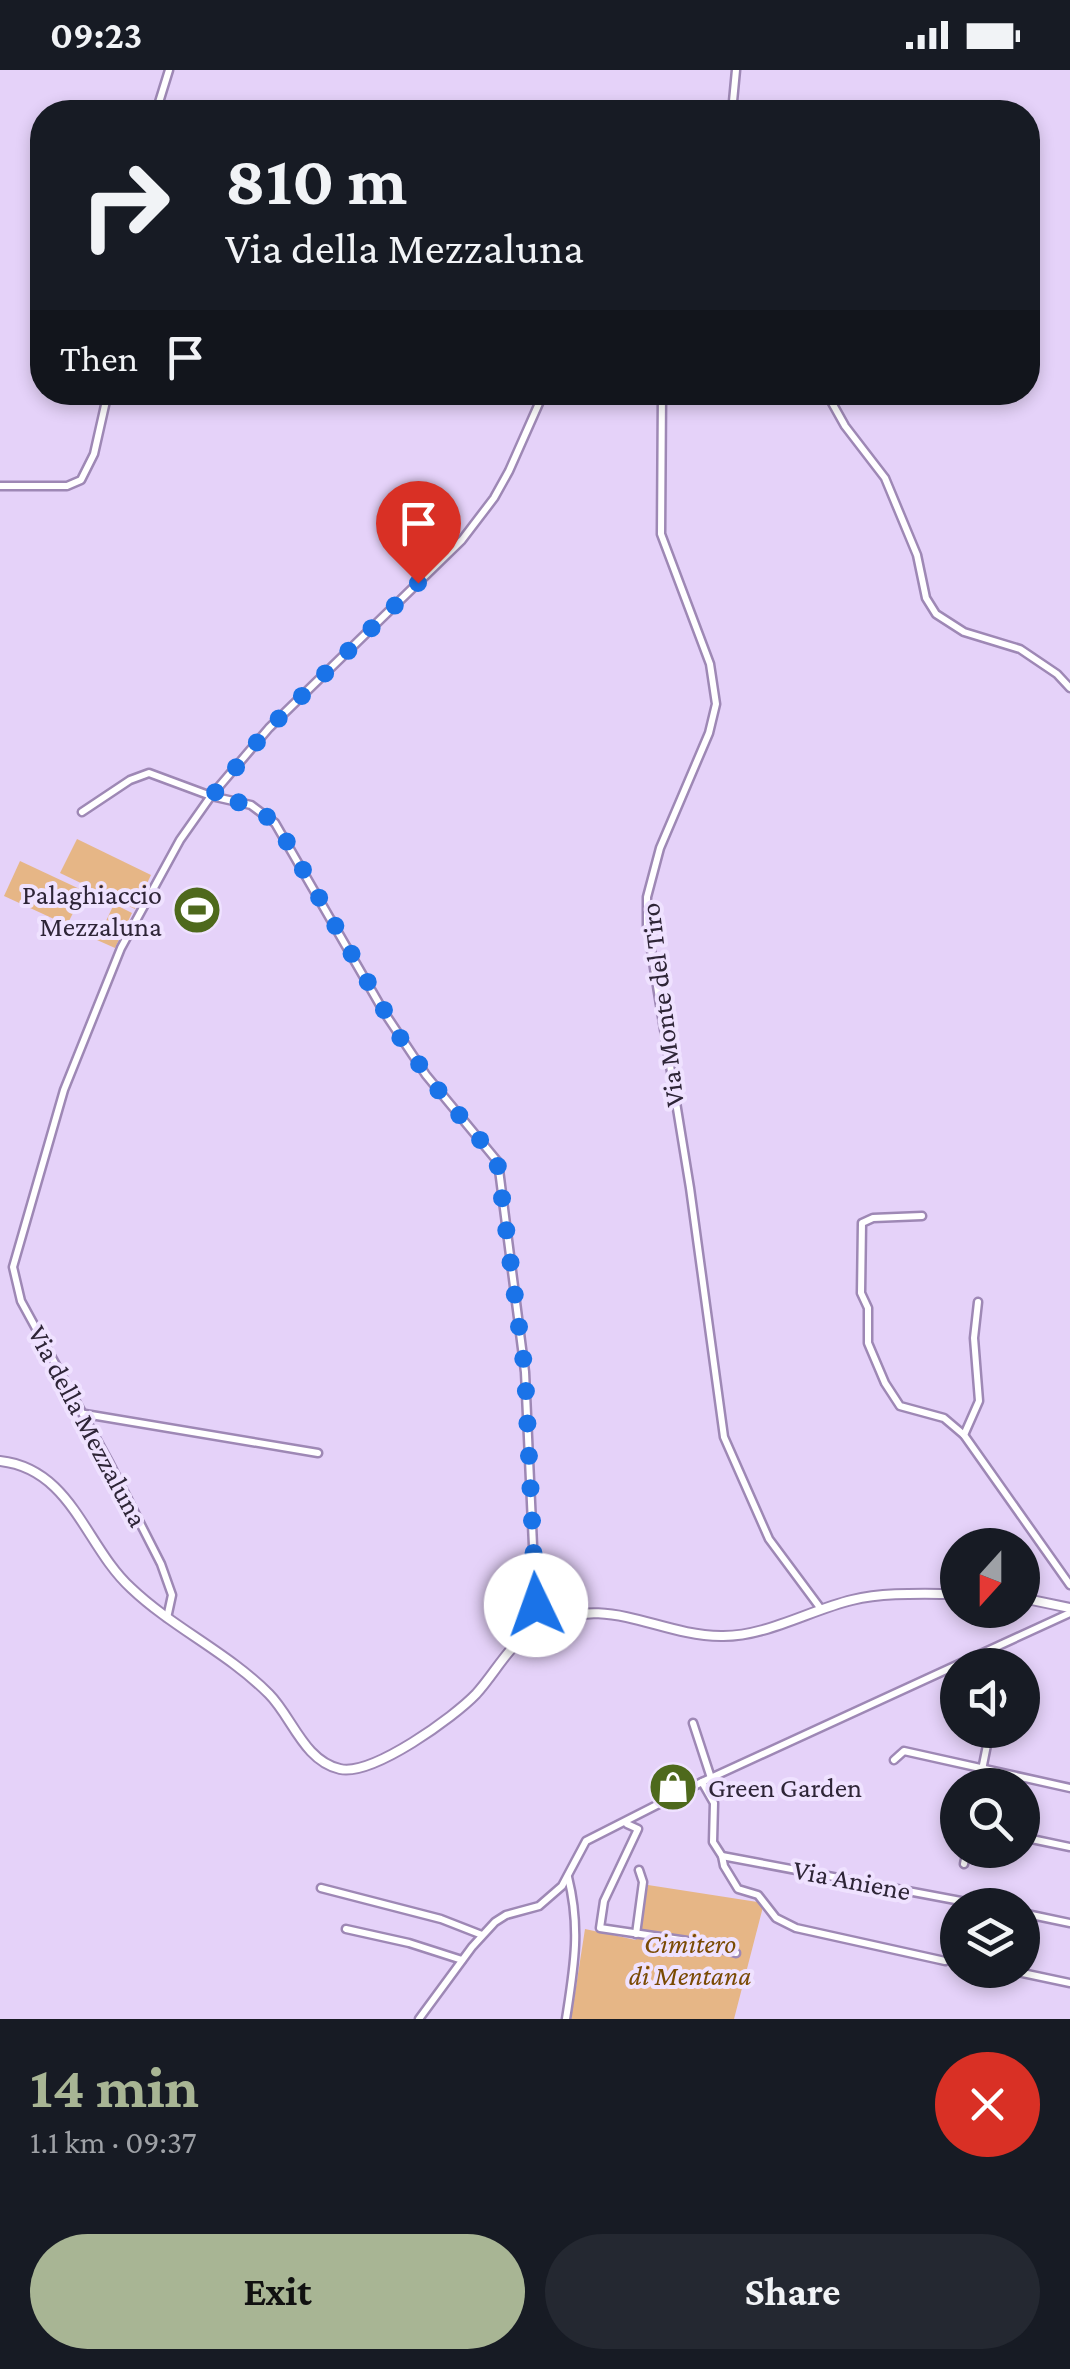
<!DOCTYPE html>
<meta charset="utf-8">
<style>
body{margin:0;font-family:"Crimson Pro",serif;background:#242831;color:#f1f3f6;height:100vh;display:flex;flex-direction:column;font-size:38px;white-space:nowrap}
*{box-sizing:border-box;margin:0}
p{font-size:32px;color:#9ea1a6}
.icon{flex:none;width:55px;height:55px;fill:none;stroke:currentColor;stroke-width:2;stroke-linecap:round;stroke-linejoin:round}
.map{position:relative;height:1949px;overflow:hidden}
.sheet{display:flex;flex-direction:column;background:#171b24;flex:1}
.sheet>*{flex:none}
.guide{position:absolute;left:30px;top:30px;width:1010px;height:305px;border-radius:40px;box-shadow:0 5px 15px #0003;background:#171b24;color:#f1f3f6;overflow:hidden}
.needle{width:65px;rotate:201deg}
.buttons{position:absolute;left:940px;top:1458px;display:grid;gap:20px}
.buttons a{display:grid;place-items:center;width:100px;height:100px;border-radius:50%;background:#171b24;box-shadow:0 5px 15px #0003;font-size:50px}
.pin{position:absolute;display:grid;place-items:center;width:85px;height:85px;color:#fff;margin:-102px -42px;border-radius:50% 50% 50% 0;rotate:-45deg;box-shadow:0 0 10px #0007}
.pin .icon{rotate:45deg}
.me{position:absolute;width:110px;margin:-55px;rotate:357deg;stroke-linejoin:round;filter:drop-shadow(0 0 8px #0008)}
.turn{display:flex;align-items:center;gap:35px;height:210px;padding:0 30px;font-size:45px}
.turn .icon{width:130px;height:130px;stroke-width:2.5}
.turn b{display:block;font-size:70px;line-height:85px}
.then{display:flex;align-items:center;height:95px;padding:0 30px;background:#0003;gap:20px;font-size:38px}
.round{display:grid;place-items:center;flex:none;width:105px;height:105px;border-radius:52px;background:#242831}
.summary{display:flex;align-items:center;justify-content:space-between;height:170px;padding:0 30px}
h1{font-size:60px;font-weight:700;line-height:75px;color:#a8b594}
.action{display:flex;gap:20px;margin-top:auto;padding:20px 30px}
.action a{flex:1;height:115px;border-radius:60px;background:#a8b594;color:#111;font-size:40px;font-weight:700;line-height:115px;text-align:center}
.action a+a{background:#242831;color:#f1f3f6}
.status{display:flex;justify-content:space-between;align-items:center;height:70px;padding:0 50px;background:#171b24;direction:ltr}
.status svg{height:28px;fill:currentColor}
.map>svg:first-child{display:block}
.green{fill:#e6b686}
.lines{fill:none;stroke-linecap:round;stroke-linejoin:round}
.minor-casing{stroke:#9e88b5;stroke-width:11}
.tertiary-casing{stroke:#9e88b5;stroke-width:12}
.minor{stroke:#fff;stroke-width:6}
.tertiary{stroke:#fff;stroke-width:8}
.route{stroke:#1a73e8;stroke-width:18;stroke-dasharray:0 32.4}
.labels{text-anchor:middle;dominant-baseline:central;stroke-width:8;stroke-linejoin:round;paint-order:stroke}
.poi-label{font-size:28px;fill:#2e2537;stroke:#efe2ff;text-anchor:end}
.street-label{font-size:28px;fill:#2e2537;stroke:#efe2ff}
.park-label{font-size:28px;font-style:italic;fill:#7a4a04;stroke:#efe2ff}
</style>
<div class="status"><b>09:23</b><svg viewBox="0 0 49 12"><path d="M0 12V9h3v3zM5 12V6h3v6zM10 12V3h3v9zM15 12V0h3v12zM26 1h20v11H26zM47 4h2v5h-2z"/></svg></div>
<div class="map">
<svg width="1070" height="1949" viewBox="0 0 1070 1949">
<rect width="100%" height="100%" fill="#e5d2f9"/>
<g class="green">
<path d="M77 769 151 805 135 839 60 803Z"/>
<path d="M20 791 84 821 67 855 4 826Z"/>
<path d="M114 834 132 843 115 878 97 870Z"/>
<path d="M648 1815 764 1833 734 1949H571L585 1859 636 1870Z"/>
</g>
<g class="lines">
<g class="minor-casing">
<g id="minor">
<path d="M156 42 169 0"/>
<path d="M732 42 736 0"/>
<path d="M662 322 661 464 710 594 716 634 709 663 660 778 647 827V855L690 1118 724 1367 769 1469 821 1539"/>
<path d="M826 322 845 356 885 408 917 485 926 528 936 544 964 562 1020 579 1057 604 1070 618"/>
<path d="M0 416H67L81 410 94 384 108 322"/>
<path d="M211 726 251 735 275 753 384 942 426 1005 498 1092 525 1302 536 1541 522 1559 521 1569"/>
<path d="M211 726 269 658 462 470 494 428 509 401 544 322"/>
<path d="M82 742 130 710 149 703 211 726 180 770 121 878 64 1020 13 1197 21 1231 110 1394 161 1494 172 1525 167 1548"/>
<path d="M922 1146 873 1148 862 1153 861 1223 868 1238V1273L885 1313 900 1336 944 1348 964 1365 1070 1515"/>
<path d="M85 1344 318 1383"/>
<path d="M964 1365 979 1331 974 1268 978 1232"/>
<path d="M693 1653 711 1708"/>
<path d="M894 1690 904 1681 1070 1718"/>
<path d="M702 1712 714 1733 713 1772 722 1786 982 1835"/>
<path d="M979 1715 990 1660"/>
<path d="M627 1754 638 1759 604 1831 600 1858 694 1872 736 1883"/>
<path d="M1022 1767 1070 1777"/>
<path d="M722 1786 724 1796 738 1819 758 1825 776 1848 796 1858 945 1891"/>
<path d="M964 1794 967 1780"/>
<path d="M321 1818 441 1849 482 1865"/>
<path d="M1022 1843 1070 1853"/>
<path d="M346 1859 409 1873 462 1890"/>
<path d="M636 1864 643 1812 639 1800"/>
<path d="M1008 1900 1070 1913"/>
<path d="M419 1949 472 1877 495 1852 506 1845 539 1836 562 1816 586 1771 702 1712 1070 1543"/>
<path d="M566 1949C574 1897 581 1859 568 1807"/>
</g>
</g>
<g class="tertiary-casing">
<g id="tertiary">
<path d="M0 1391C72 1399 85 1476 131 1518 173 1558 227 1582 269 1624 292 1647 304 1691 340 1699 373 1706 454 1647 476 1624 497 1601 509 1573 537 1558 606 1521 654 1565 721 1566 765 1567 810 1540 852 1530 885 1522 923 1524 958 1524"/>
<path d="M1022 1528 1070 1538"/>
</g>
</g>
<use href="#minor" class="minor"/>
<use href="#tertiary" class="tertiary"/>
</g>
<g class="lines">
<path class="route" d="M418 513 269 658 212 726 250 735 276 753 399 966 434 1015 497 1090 525 1302 536 1535"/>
</g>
<defs>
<g id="stadium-disc" transform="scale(2.5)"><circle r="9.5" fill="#4e691c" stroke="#efe2ff"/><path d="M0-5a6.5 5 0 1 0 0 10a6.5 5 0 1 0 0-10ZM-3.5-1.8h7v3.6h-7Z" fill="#fff"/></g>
<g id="shop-disc" transform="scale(2.5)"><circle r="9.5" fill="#4e691c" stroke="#efe2ff"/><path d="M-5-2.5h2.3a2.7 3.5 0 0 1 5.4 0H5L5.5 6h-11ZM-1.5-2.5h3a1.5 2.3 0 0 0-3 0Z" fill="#fff"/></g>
</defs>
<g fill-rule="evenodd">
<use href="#stadium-disc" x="197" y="840"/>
<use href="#shop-disc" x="673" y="1717"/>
</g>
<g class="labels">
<g class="poi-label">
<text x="162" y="824">Palaghiaccio<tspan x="162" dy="32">Mezzaluna</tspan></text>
<text x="708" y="1717" text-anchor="start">Green Garden</text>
</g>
<g class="street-label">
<text transform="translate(662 935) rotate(-97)">Via Monte del Tiro</text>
<text transform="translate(88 1356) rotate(62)">Via della Mezzaluna</text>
<text transform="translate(852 1810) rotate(11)">Via Aniene</text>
</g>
<g class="park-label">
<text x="690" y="1873">Cimitero<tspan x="690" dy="32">di Mentana</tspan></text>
</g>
</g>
</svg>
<div class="buttons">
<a><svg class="needle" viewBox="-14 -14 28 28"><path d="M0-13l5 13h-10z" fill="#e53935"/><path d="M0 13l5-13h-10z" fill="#9ea1a6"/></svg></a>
<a><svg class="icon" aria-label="sound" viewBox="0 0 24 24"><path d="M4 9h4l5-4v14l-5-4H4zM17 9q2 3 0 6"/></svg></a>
<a><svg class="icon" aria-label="search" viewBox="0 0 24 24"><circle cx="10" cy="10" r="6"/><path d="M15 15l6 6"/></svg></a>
<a><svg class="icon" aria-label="layers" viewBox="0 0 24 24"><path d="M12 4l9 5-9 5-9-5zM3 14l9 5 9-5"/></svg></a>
</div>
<div class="pin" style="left:418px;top:513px;background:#d93025"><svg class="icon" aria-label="arrive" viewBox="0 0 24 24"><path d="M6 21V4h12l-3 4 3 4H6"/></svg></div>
<svg class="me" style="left:536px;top:1535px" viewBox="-20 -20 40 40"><circle r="19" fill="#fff"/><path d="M0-13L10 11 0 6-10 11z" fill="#1a73e8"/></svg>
<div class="guide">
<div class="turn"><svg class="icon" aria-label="right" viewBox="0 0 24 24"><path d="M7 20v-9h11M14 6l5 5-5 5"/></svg><div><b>810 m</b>Via della Mezzaluna</div></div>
<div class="then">Then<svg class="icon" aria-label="arrive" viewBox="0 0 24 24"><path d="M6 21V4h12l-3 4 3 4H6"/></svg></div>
</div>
</div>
<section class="sheet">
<div class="summary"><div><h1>14 min</h1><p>1.1 km · 09:37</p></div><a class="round" style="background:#d93025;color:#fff"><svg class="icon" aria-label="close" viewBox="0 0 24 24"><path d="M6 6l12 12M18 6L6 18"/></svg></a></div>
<div class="action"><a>Exit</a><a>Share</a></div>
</section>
